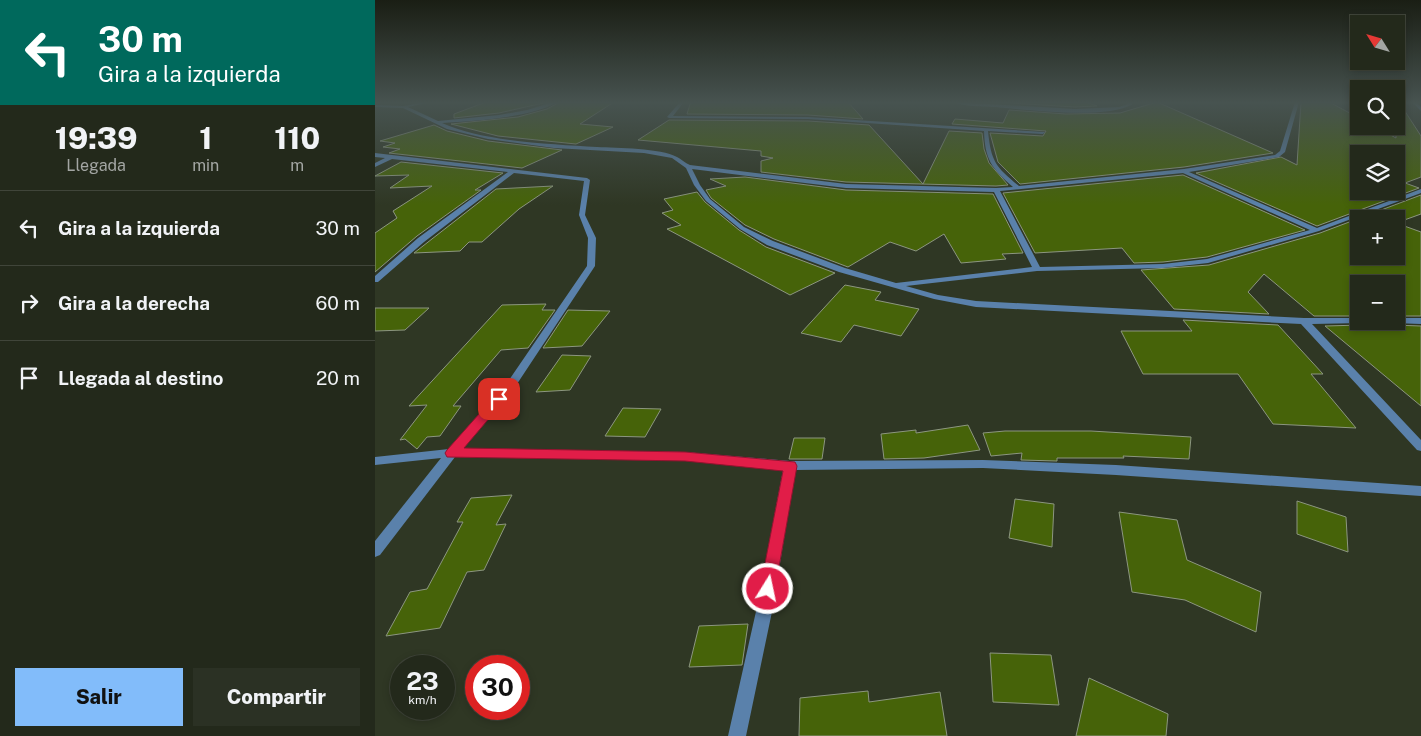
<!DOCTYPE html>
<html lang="es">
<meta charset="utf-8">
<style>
body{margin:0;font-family:"Public Sans",sans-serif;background:#2b3124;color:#f1f3f6;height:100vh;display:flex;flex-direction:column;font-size:19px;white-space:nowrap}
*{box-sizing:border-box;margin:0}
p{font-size:16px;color:#a3a6a3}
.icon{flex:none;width:28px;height:28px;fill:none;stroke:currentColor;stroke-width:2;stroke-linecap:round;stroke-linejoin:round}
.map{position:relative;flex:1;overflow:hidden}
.side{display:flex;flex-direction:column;background:#23291b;width:375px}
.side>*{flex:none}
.guide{background:#00695c;color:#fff;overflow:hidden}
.needle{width:32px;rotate:307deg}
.tools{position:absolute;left:975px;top:15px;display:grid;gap:10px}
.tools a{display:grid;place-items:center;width:55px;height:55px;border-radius:0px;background:#23291b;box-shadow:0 2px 8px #0003,0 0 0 1px #40453a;font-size:25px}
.speed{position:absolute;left:15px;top:655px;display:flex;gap:10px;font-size:25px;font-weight:700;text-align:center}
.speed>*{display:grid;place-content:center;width:65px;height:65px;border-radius:50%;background:#23291b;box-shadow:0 2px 8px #0003,0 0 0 1px #40453a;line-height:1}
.speed small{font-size:12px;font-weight:400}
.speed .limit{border:8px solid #d22;background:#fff;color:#111}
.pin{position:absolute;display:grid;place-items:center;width:42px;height:42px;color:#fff;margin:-21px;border-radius:10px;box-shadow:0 2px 8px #0006}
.me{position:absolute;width:55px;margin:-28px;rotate:10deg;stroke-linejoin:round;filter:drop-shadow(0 0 4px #0008)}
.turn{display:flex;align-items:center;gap:18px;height:105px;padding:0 15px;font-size:22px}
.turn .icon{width:65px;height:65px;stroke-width:2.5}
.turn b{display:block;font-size:35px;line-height:42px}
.eta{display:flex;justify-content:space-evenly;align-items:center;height:85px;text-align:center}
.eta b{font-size:30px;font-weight:800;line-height:35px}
.cta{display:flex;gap:10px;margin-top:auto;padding:10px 15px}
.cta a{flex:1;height:58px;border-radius:0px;background:#82bcfa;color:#111;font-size:20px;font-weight:800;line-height:58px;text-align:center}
.cta a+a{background:#2b3124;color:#f1f3f6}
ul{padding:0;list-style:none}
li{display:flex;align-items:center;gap:15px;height:75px;padding:0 15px;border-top:1px solid #40453a}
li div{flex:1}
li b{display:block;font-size:19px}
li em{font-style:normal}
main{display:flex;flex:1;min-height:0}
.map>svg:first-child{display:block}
.building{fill:#466309;stroke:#8c9680;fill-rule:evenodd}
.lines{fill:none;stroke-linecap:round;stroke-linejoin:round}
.minor{fill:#5a81ab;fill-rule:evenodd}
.route{fill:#e11d48;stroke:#92132f}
</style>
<main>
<section class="side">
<div class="guide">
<div class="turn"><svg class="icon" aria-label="left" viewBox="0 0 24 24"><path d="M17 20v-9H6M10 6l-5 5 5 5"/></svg><div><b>30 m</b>Gira a la izquierda</div></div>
</div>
<div class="eta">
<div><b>19:39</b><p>Llegada</p></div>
<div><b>1</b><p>min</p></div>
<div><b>110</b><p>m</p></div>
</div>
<ul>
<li><svg class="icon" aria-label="left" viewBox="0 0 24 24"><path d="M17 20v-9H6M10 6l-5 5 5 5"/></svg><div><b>Gira a la izquierda</b></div><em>30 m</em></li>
<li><svg class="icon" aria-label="right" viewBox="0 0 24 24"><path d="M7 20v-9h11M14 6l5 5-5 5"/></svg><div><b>Gira a la derecha</b></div><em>60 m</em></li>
<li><svg class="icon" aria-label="arrive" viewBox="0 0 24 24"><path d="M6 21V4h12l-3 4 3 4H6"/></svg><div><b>Llegada al destino</b></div><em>20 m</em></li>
</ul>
<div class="cta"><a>Salir</a><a>Compartir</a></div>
</section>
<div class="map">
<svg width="1046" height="736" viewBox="0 0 1046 736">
<rect width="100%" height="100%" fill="#2f3724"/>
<g class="building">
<path d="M111 102H173L124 113 79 118V114Z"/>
<path d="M185 102H239L205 124 238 127 201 144 123 136 76 124 143 117 172 109Z"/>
<path d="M319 102H473L488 119 433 115 312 114 315 104Z"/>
<path d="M637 102H711L722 106 700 107 636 103Z"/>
<path d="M782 102 898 153 809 167 645 184 623 162 615 133 668 136 671 131 577 124 580 119 628 123 634 110 691 114 745 113Z"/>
<path d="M926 102H954L984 118V126H999L1021 138V102H1024L1046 136V177L1030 183 1044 188 942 226 821 173 906 157 922 165ZM984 154H1021V191H984Z"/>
<path d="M294 120 433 121 494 125 548 184 574 131 607 133 609 149 614 163 633 185 621 186 471 182 386 172V161L398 158 386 156V151L263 140Z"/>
<path d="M59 125 72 131 113 141 187 150 147 168 14 153 25 149 8 147 20 143 5 141Z"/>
<path d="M26 162 128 173 100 190H106L42 236 0 272V233L22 218 18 211 57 186 15 188 34 175 0 176Z"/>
<path d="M808 175 930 230 832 257 788 262 759 263 747 248 660 253 628 193Z"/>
<path d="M370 177 471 190 618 194 648 253 627 254 631 259 586 263 569 234 541 251 515 242 473 267 399 239 370 225 336 198 331 190 351 186 335 179Z"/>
<path d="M178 186 144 209 107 242H94L85 251 39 253 121 189Z"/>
<path d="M322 192 330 202 364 230 391 247 460 273 415 295 292 229 306 225 287 213 298 210 289 199Z"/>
<path d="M1046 195V214L1021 223V219H984V256H1021V223L1046 232V316H1021V284H984V316H939L889 274 873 292 894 314 799 309 766 270 834 265 945 233Z"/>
<path d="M470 285 506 292 500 300 544 309 526 336 479 325 466 342 426 333Z"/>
<path d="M171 304 167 310H180L153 348 126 350 78 406H86L65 436 52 437 42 449 30 439 25 440 52 405 34 406 127 305Z"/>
<path d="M0 308H54L30 330 0 331Z"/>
<path d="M193 310 235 311 207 346 168 348Z"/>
<path d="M808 320 903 325 948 374H936L981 428 898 424 863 374H768L746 331H817Z"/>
<path d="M990 321H1015L1018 325 1046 326V406L950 326 987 325Z"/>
<path d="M187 355 216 356 195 390 161 392Z"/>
<path d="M248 408 286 409 270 437 230 436Z"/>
<path d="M593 425 605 450 549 458 509 459 506 434 541 430V433Z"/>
<path d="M630 431H716L816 437 814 459 748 456 749 458H682V461L646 460 647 453 616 456 608 433Z"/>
<path d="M419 438H450L447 459H414Z"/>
<path d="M137 495 121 525 131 524 109 570 92 572 65 628 11 636 35 592 52 589 88 522H82L96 498Z"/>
<path d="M640 499 679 504 677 547 634 538Z"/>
<path d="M922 501 971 517 973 552 922 534Z"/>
<path d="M744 512 802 520 812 560 886 592 881 632 810 600 757 592Z"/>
<path d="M373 624 367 665 314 667 324 626Z"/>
<path d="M615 653 676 655 684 705 618 702Z"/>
<path d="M714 678 793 714 791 736H701Z"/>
<path d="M493 691 494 702 565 692 572 736H424L425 698Z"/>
</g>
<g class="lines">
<g class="minor">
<path d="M50 102H56L33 107 63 121 124 115 152 110 178 102H183C154 118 101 121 67 123 109 142 177 144 222 147 242 148 286 148 302 157 306 159 310 163 315 165L471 184 621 188 638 187C616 168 610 159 609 131L433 119 294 118 292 117 305 102H309L298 116 433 117 670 132 668 134 613 131C616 162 621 167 644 186L809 169 900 155 905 151 920 102H924L910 152 904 157 814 172 942 228 1046 189V193L944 231 833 263 788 268 662 271 531 286 563 295 601 301 929 318H984V321H988L987 323 937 324 1046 440V451L1042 450 926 324 601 307 559 299 464 272 392 245 365 229 331 201 319 185 311 168 297 158 269 153 179 148 113 139 72 129 28 108 0 107V105L29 106ZM317 169 471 188 619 192 657 267 521 283 470 268 398 241 369 227 335 199 325 185ZM808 173 935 230 832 259 788 264 665 267 625 191Z"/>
<path d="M578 102 700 109 744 107 753 104 752 102H756L758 104C731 120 653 110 620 107 607 106 590 107 578 102Z"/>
<path d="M1037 102H1041L1046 107V111Z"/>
<path d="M0 153 212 178 215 180 210 215 221 238 220 266 140 387 87 449 310 452 415 461 608 460 741 465 1046 486V496L741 475 608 468 420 470 398 607 371 736H353L382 607 408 470 310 460 80 457 5 555 0 557V541L66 458 0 465V457L74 449 132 383 212 266 213 238 204 215 209 181 139 173 49 242 3 282H0V276L43 238 133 172 17 159 0 167V163L10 158 0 157Z"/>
<path d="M1021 318H1046V324L1018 323 1017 321H1021Z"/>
</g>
</g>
<linearGradient id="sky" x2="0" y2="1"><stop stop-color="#1a1e14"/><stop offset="0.5" stop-color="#475350"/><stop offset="1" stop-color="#475350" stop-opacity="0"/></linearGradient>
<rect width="1046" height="205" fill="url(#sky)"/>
<path class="route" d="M124 395 130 399 128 402 89 448 310 452 420 462 422 466 399 595 393 597 387 595 385 589 408 471 310 461 72 457 70 453 72 450 120 396Z"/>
</svg>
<div class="tools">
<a><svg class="needle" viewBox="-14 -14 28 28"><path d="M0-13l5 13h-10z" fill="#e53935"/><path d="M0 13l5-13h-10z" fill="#a3a6a3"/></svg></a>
<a><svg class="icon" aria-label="search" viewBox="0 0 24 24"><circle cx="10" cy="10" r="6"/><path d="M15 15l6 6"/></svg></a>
<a><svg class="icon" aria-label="layers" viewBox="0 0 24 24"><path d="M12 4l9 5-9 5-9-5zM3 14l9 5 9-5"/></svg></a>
<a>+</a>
<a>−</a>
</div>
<div class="speed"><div>23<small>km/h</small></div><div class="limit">30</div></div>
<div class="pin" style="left:124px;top:399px;background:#d93025"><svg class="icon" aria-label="arrive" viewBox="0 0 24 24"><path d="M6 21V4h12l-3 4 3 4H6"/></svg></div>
<svg class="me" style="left:393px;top:589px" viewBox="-20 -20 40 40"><circle r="17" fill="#e11d48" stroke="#fff" stroke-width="3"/><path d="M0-11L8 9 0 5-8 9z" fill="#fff"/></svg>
</div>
</main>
